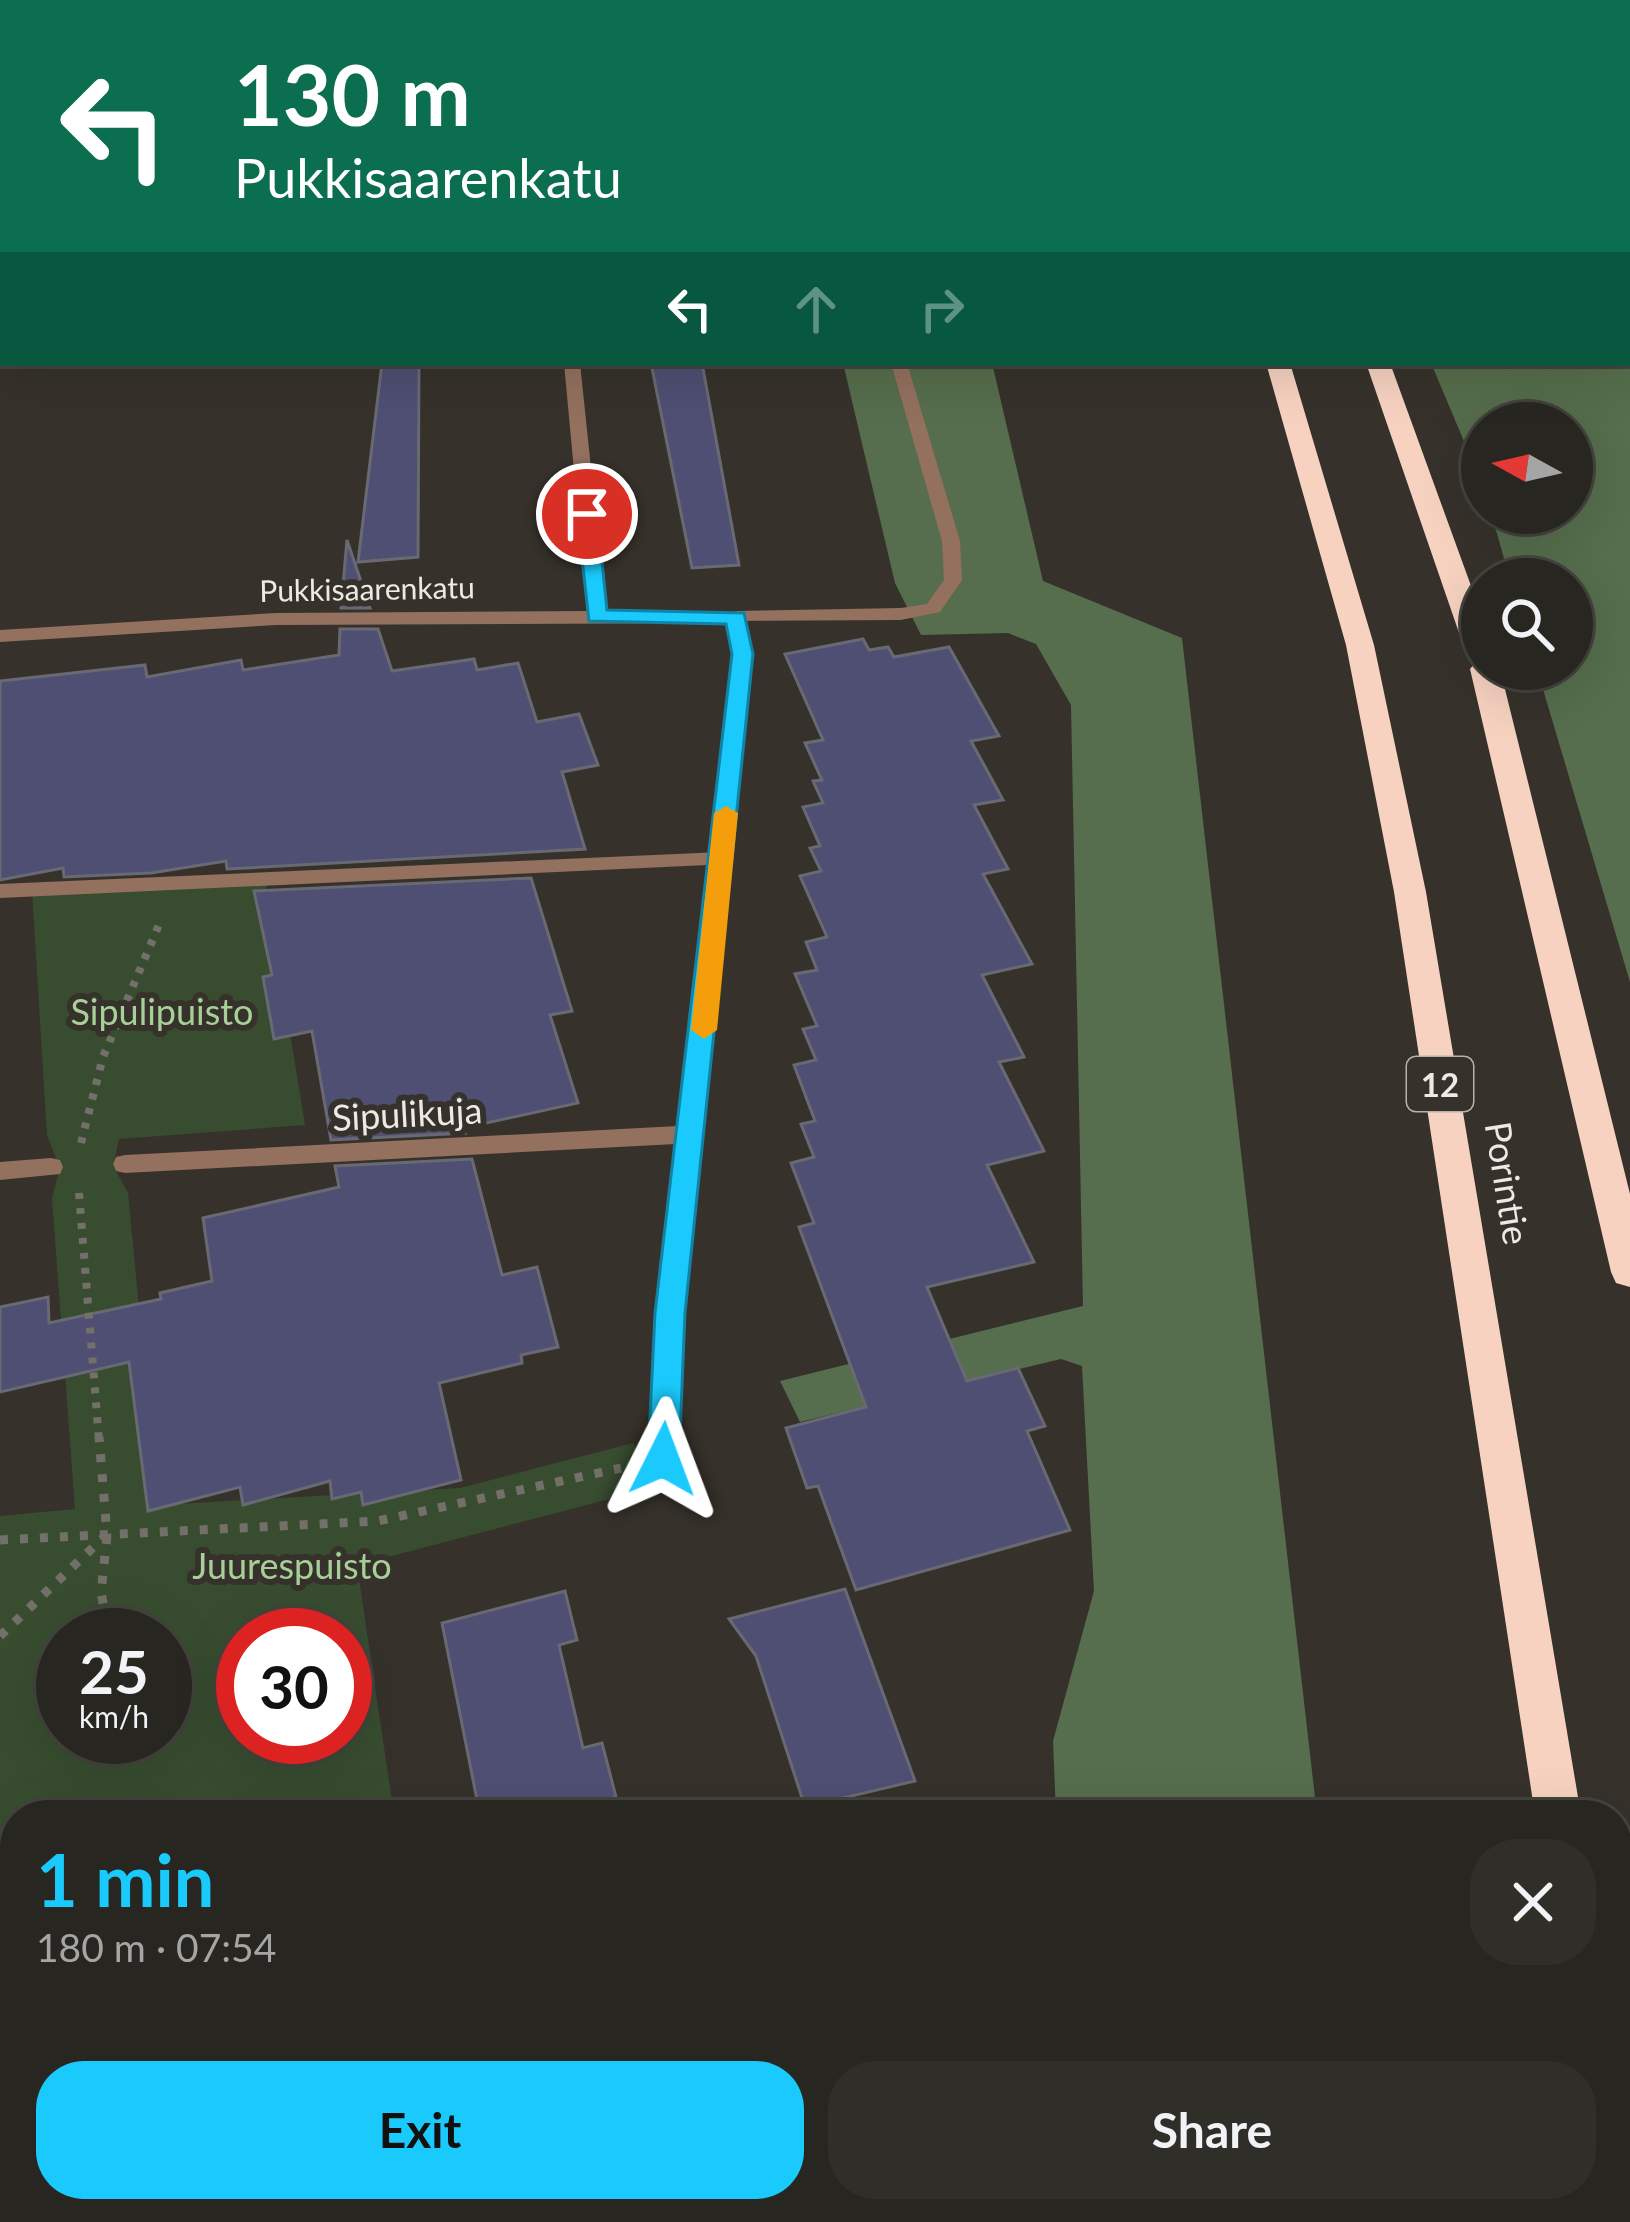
<!DOCTYPE html>
<meta charset="utf-8">
<style>
body{margin:0;font-family:Lato,sans-serif;background:#302e29;color:#f1f3f6;height:100vh;display:flex;flex-direction:column;font-size:45px;white-space:nowrap}
*{box-sizing:border-box;margin:0}
p{font-size:39px;color:#a5a5a5}
.icon{flex:none;width:66px;height:66px;fill:none;stroke:currentColor;stroke-width:2;stroke-linecap:round;stroke-linejoin:round}
.map{position:relative;flex:1;overflow:hidden}
.sheet{position:absolute;left:0px;top:1800px;width:1632px;height:423px;display:flex;flex-direction:column;background:#282620;border-radius:48px 48px 0 0;box-shadow:0 12px 48px #0002,0 0 0 3px #44433e}
.sheet>*{flex:none}
.top-card{position:absolute;left:0px;top:0px;width:1632px;height:366px;box-shadow:0 12px 48px #0002,0 0 0 3px #44433e;background:#0b6e4f;color:#fff;overflow:hidden}
.needle{width:78px;rotate:278deg}
.fabs{position:absolute;left:1461px;top:402px;display:grid;gap:24px}
.fabs a{display:grid;place-items:center;width:132px;height:132px;border-radius:50%;background:#282620;box-shadow:0 12px 48px #0002,0 0 0 3px #44433e;font-size:60px}
.speed{position:absolute;left:36px;top:1608px;display:flex;gap:24px;font-size:60px;font-weight:700;text-align:center}
.speed>*{display:grid;place-content:center;width:156px;height:156px;border-radius:50%;background:#282620;box-shadow:0 12px 48px #0002,0 0 0 3px #44433e;line-height:1}
.speed small{font-size:30px;font-weight:400}
.speed .limit{border:18px solid #d22;background:#fff;color:#111}
.pin{position:absolute;display:grid;place-items:center;width:102px;height:102px;color:#fff;margin:-51px;border:6px solid #fff;border-radius:50%;box-shadow:0 3px 12px #0007}
.me{position:absolute;width:132px;margin:-66px;rotate:3deg;stroke-linejoin:round;filter:drop-shadow(0 0 9px #0008)}
.turn{display:flex;align-items:center;gap:42px;height:252px;padding:0 36px;font-size:54px}
.turn .icon{width:156px;height:156px;stroke-width:2.5}
.turn b{display:block;font-size:84px;line-height:102px}
.lanes{display:flex;align-items:center;height:114px;padding:0 36px;background:#0003;justify-content:center;gap:60px;direction:ltr}
.lanes .off{opacity:.35}
.round{display:grid;place-items:center;flex:none;width:126px;height:126px;border-radius:48px;background:#302e29}
.head{display:flex;align-items:center;justify-content:space-between;height:204px;padding:0 36px}
h1{font-size:72px;font-weight:700;line-height:90px;color:#1acafc}
.primary-button{display:flex;gap:24px;margin-top:auto;padding:24px 36px}
.primary-button a{flex:1;height:138px;border-radius:48px;background:#1acafc;color:#111;font-size:48px;font-weight:700;line-height:138px;text-align:center}
.primary-button a+a{background:#302e29;color:#f1f3f6}
.map>svg:first-child{display:block}
.green{fill:#384d30;fill-rule:evenodd}
.forest{fill:#566e4d}
.building{fill:#4e4f73;stroke:#686972;stroke-width:3}
.lines{fill:none;stroke-linecap:round;stroke-linejoin:round}
.path-far1{stroke:#736f69;stroke-width:8;stroke-dasharray:6 9;stroke-linecap:butt}
.path{stroke:#736f69;stroke-width:9;stroke-dasharray:8 12;stroke-linecap:butt}
.lane{fill:#94705e;fill-rule:evenodd}
.street{fill:#94705e;fill-rule:evenodd}
.highway{fill:#f7d2c1;fill-rule:evenodd}
.route{fill:#1acafc;stroke:#1183a4;stroke-width:3}
.slow{fill:#f59e0b}
.labels{text-anchor:middle;dominant-baseline:central;stroke-width:12;stroke-linejoin:round;paint-order:stroke}
.far-street-label{font-size:30px;fill:#edeae5;stroke:#36322b}
.shield{fill:#36322b;stroke:#b6b3ad;stroke-width:3}
.shield-label{font-size:33px;font-weight:bold;fill:#edeae5}
.park-label{font-size:36px;fill:#a7d098;stroke:#36322b}
.street-label{font-size:36px;fill:#edeae5;stroke:#36322b}
</style>
<div class="map">
<svg width="1630" height="2222" viewBox="0 0 1630 2222">
<rect width="100%" height="100%" fill="#36322b"/>
<path class="green" d="M265 879 305 1125 119 1139 113 1166 128 1193 158 1505 460 1488 633 1443 651 1488 357 1565 394 1815H15V2208H316L267 2222H0V1516L75 1509 52 1198 60 1168 47 1135 32 890ZM63 1635H165V1737H63ZM243 1635H345V1737H243Z"/>
<g class="forest">
<path d="M1629 93 1630 94V982L1537 669H1572V579H1510L1491 513H1572V423H1482V484L1431 363H1629Z"/>
<path d="M843 363H992L1043 581 1182 638 1317 1815H1056L1053 1741 1094 1591 1082 1366 1061 1359 800 1422 780 1381 1083 1306 1071 705 1036 644 1008 633 921 635 895 583Z"/>
<path d="M1064 2208H1360L1361 2222H1064Z"/>
</g>
<g class="building">
<path d="M382 363H419L418 557 358 562Z"/>
<path d="M651 363H702L739 565 692 568Z"/>
<path d="M347 540 370 608H341Z"/>
<path d="M340 629H378L392 671 474 659 477 670 518 663 537 722 579 714 598 765 562 772 585 849 227 869 226 861 151 873 64 877 63 868 0 880V681L145 665 147 677 241 660 243 670 339 655Z"/>
<path d="M863 639 869 650 888 647 894 657 949 647 999 736 971 741 1003 800 974 805 1008 869 983 874 1032 964 982 975 1024 1057 999 1062 1044 1151 987 1165 1034 1262 927 1287 967 1381 1018 1368 1045 1426 1027 1431 1070 1530 856 1590 818 1486 807 1488 786 1428 866 1407 799 1227 814 1223 791 1163 814 1157 801 1124 815 1121 794 1065 816 1060 803 1029 817 1026 795 974 817 970 806 942 827 937 800 876 821 871 810 848 820 846 803 807 823 803 813 781 822 780 805 743 823 740 785 654Z"/>
<path d="M531 878 572 1011 550 1015 578 1103 463 1128 465 1133 331 1140 312 1031 274 1039 263 977 272 975 254 891Z"/>
<path d="M472 1159 502 1275 537 1267 558 1347 521 1355 522 1363 439 1383 461 1480 363 1505 361 1492 332 1499 330 1481 243 1505 240 1487 148 1511 129 1362 0 1392V1307L48 1297 49 1323 161 1299 160 1293 212 1281 203 1218 339 1187 335 1166Z"/>
<path d="M845 1589 915 1781 805 1807 756 1656 729 1619Z"/>
<path d="M565 1591 577 1640 559 1645 583 1748 602 1743 616 1797 551 1815H480L442 1623Z"/>
</g>
<g class="lines">
<g class="path-far1">
<path d="M81 1143 103 1057 161 920"/>
<path d="M79 1193 99 1440"/>
</g>
<g class="path">
<path d="M107 1536 101 1593 110 1635"/>
<path d="M0 1540 378 1521 621 1468"/>
<path d="M0 1636 107 1534 99 1437"/>
</g>
<g class="lane">
<path d="M778 0H790L791 3H779Z"/>
<path d="M1274 0H1287L1289 3H1276Z"/>
<path d="M891 363H907L960 541 962 580 940 612 901 620 729 621 727 617 736 611 901 608 927 604 944 580 942 541Z"/>
<path d="M721 852 729 854 732 859 729 864 0 898V884Z"/>
</g>
<g class="street">
<rect x="532" y="0" width="12" height="3"/>
<path d="M564 363H580L606 611 743 613 752 654 702 1129 705 1134 701 1141 683 1313 677 1459 673 1467 663 1471 653 1467 649 1459 657 1313 676 1144 125 1173 116 1171 113 1164 116 1157 125 1155 678 1126 732 654 727 623 276 625 0 642V630L276 613 587 611Z"/>
<path d="M51 1158 60 1160 63 1167 60 1174 0 1180V1162Z"/>
</g>
<g class="highway">
<path d="M1114 0H1132L1134 3H1114Z"/>
<path d="M1192 0H1210L1213 3H1193Z"/>
<path d="M1266 363H1290L1374 645 1426 892 1581 1815H1535L1394 892 1346 645Z"/>
<path d="M1366 363H1390L1482 616V669H1500L1630 1194V1287L1616 1283 1611 1272 1470 669 1475 663 1467 656Z"/>
<path d="M1617 2147 1630 2152V2222H1598L1596 2208H1617Z"/>
</g>
</g>
<path class="route" d="M587 508 597 514 607 610 744 613 753 654 685 1313 679 1459 674 1468H652L648 1459 655 1313 732 654 726 624 589 621 577 514Z"/>
<path class="slow" d="M726 806 738 813 717 1030 704 1039 691 1030 714 813Z"/>
<g class="labels">
<g class="far-street-label">
<text transform="translate(367 588) rotate(-1)">Pukkisaarenkatu</text>
</g>
<rect class="shield" x="1407" y="1057" width="66" height="54" rx="9"/>
<g class="shield-label">
<text x="1440" y="1084">12</text>
</g>
<g class="park-label">
<text x="162" y="1011">Sipulipuisto</text>
<text x="292" y="1565">Juurespuisto</text>
</g>
<g class="street-label">
<text transform="translate(407 1113) rotate(-3)">Sipulikuja</text>
<text transform="translate(1508 1183) rotate(81)">Porintie</text>
</g>
</g>
</svg>
<div class="fabs">
<a><svg class="needle" viewBox="-14 -14 28 28"><path d="M0-13l5 13h-10z" fill="#e53935"/><path d="M0 13l5-13h-10z" fill="#a5a5a5"/></svg></a>
<a><svg class="icon" aria-label="search" viewBox="0 0 24 24"><circle cx="10" cy="10" r="6"/><path d="M15 15l6 6"/></svg></a>
</div>
<div class="speed"><div>25<small>km/h</small></div><div class="limit">30</div></div>
<div class="pin" style="left:587px;top:514px;background:#d93025"><svg class="icon" aria-label="arrive" viewBox="0 0 24 24"><path d="M6 21V4h12l-3 4 3 4H6"/></svg></div>
<svg class="me" style="left:663px;top:1459px" viewBox="-20 -20 40 40"><path d="M0-17L14 15 0 8-14 15z" fill="#1acafc" stroke="#fff" stroke-width="4"/></svg>
<div class="top-card">
<div class="turn"><svg class="icon" aria-label="left" viewBox="0 0 24 24"><path d="M17 20v-9H6M10 6l-5 5 5 5"/></svg><div><b>130 m</b>Pukkisaarenkatu</div></div>
<div class="lanes"><svg class="icon" aria-label="left" viewBox="0 0 24 24"><path d="M17 20v-9H6M10 6l-5 5 5 5"/></svg><svg class="icon off" aria-label="ahead" viewBox="0 0 24 24"><path d="M12 20V5M6 11l6-6 6 6"/></svg><svg class="icon off" aria-label="right" viewBox="0 0 24 24"><path d="M7 20v-9h11M14 6l5 5-5 5"/></svg></div>
</div>
<section class="sheet">
<div class="head"><div><h1>1 min</h1><p>180 m · 07:54</p></div><a class="round"><svg class="icon" aria-label="close" viewBox="0 0 24 24"><path d="M6 6l12 12M18 6L6 18"/></svg></a></div>
<div class="primary-button"><a>Exit</a><a>Share</a></div>
</section>
</div>
